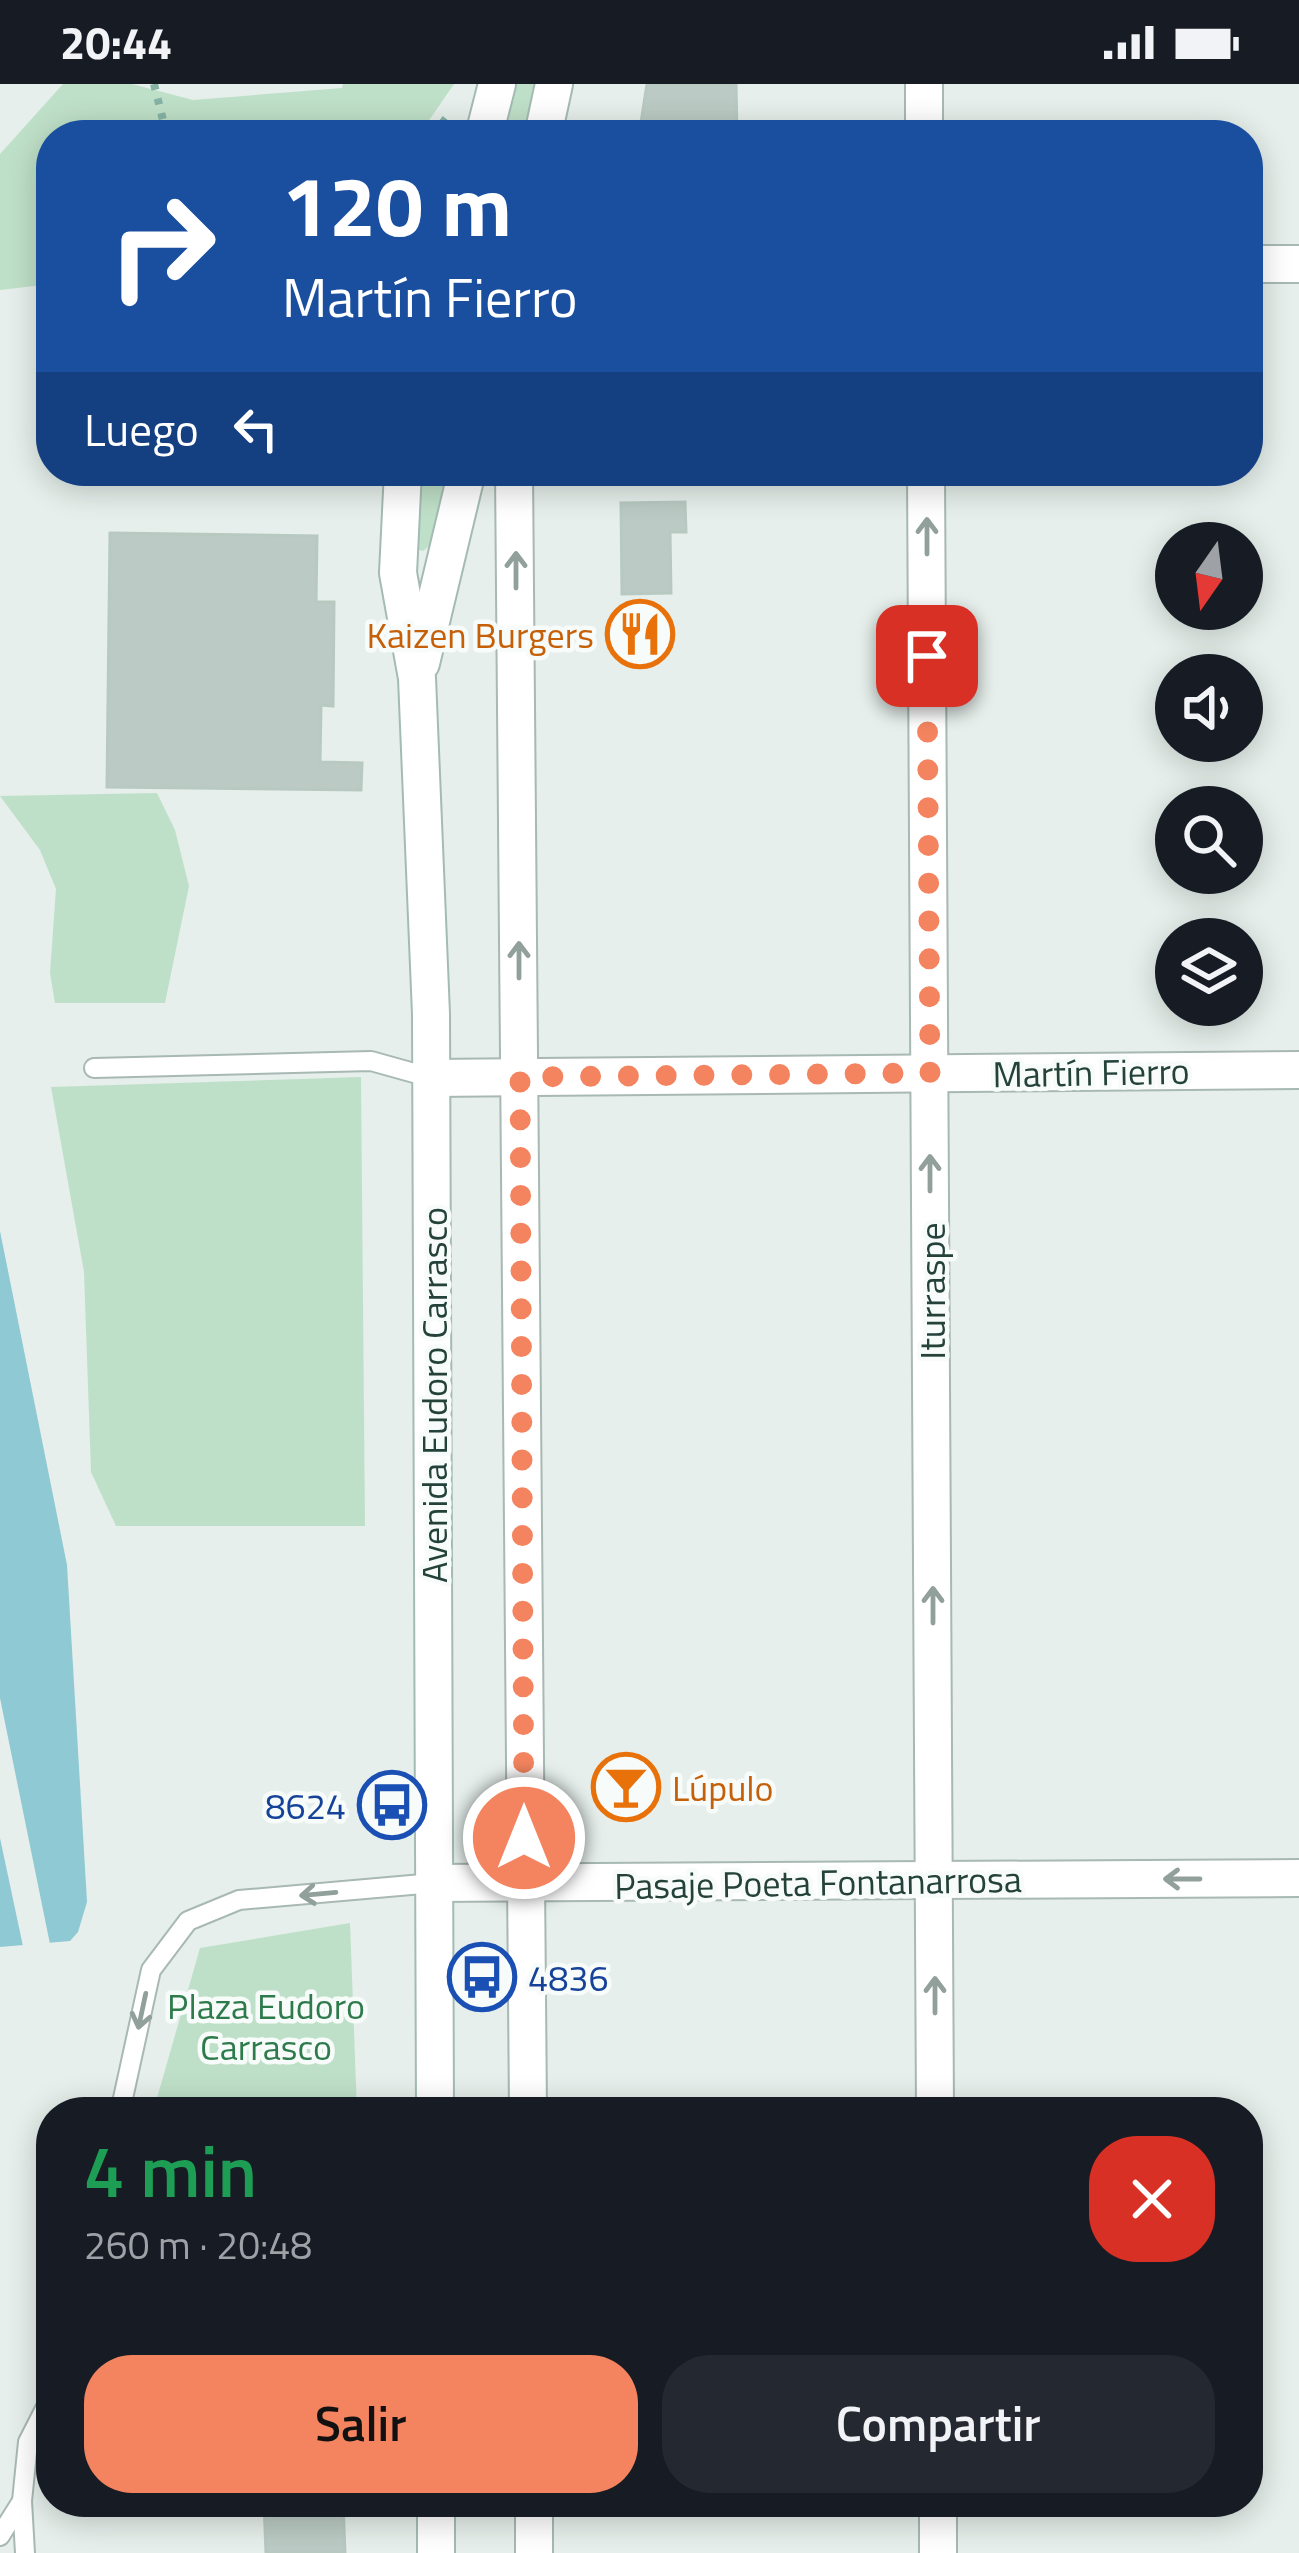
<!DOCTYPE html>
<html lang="es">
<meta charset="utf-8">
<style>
body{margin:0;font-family:"Titillium Web",sans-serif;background:#242831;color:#f1f3f6;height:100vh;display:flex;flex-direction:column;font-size:45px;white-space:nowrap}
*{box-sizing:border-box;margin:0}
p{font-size:39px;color:#9ea1a6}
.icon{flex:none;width:66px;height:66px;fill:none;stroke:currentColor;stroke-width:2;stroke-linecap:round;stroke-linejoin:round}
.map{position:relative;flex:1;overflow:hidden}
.sheet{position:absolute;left:36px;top:2013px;width:1227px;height:420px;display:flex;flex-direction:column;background:#171b24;border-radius:48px;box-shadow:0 6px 30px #0003}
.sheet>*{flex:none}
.banner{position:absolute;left:36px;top:36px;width:1227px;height:366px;border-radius:48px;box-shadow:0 6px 30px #0003;background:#1a4fa0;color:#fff;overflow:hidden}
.needle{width:78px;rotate:194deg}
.controls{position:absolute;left:1155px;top:438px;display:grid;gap:24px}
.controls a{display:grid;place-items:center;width:108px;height:108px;border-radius:50%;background:#171b24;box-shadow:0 6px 30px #0003;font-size:60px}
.pin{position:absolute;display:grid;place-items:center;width:102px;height:102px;color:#fff;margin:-51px;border-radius:24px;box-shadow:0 6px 18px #0006}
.me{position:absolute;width:132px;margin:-66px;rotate:0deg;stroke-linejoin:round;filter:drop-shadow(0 0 9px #0008)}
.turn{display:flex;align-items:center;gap:42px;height:252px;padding:0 48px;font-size:54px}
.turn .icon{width:156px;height:156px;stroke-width:2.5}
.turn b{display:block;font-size:84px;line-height:102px}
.then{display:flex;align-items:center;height:114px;padding:0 48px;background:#0003;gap:24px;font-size:45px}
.round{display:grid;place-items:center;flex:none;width:126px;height:126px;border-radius:48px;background:#242831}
.head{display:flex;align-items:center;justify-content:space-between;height:204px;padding:0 48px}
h1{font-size:72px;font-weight:600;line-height:90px;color:#1e9e55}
.primary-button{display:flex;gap:24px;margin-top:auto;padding:24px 48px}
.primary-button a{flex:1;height:138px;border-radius:48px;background:#f4845f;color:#111;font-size:48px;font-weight:600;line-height:138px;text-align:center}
.primary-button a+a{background:#242831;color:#f1f3f6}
.status{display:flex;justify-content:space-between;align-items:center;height:84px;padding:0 60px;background:#171b24;direction:ltr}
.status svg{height:33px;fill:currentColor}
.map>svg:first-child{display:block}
.green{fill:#bfe0c8}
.water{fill:#8ec9d4}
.pier{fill:#e6efeb}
.building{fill:#bbcac4;stroke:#b8c9c2;stroke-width:3}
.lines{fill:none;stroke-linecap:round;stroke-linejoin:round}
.lane-casing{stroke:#a8b8b2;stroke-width:22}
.street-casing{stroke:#a8b8b2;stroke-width:40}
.secondary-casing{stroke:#a4bbb3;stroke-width:40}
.path{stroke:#86b3a5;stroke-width:8;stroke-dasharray:6 9;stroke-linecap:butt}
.lane{stroke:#fff;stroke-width:18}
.street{stroke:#fff;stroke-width:36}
.secondary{stroke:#fff;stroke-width:36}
.oneway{stroke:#92a09c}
.route{stroke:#f4845f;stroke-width:21;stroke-dasharray:0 37.8}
.labels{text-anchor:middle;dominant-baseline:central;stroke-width:9;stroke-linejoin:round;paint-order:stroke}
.food-label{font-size:36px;fill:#c56008;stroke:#f7fbf9;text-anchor:end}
.street-label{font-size:36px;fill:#24423a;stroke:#f7fbf9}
.transit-label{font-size:36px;fill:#164399;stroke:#f7fbf9;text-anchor:end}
.park-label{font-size:36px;fill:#2d7a4b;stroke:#f7fbf9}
</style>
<div class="status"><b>20:44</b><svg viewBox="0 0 49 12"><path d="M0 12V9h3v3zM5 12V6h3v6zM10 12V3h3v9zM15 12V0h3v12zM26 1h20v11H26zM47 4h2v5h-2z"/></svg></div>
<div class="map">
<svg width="1299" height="2469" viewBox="0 0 1299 2469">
<rect width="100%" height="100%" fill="#e6efeb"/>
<g class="green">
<path d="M63 0H132L193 16 342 4 343 0H454L419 51H51V200L0 206V70Z"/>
<path d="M515 0H537L528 51H501Z"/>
<path d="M417 387H449L429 462 423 467 416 465Z"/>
<path d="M157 709 175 746 189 802 165 919H55L50 889 56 805 40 766 0 712Z"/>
<path d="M361 993 365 1442H116L91 1388 84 1188 51 1003Z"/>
<path d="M350 1839 357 2028H153L200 1864Z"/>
</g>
<path class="water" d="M0 1147 67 1481 87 1818 78 1848 70 1857 0 1863Z"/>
<path class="pier" d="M0 1614 51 1865 24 1867 0 1754Z"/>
<g class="building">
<path d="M647 0H736L737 51H639Z"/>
<path d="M685 418 686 448H670L671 509 622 510 621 419Z"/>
<path d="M110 449 317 452 316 518H334L333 622 321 621 320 678 362 679 361 706 107 703Z"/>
<path d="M264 2418H343L345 2469H266Z"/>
</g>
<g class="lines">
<g class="lane-casing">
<g id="lane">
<path d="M94 984 371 977 432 994"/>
<path d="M120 2028 151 1886 188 1837 239 1816 434 1799"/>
<path d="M0 2452 22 2417"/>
<path d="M25 2469 22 2417 28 2358 51 2313"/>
</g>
</g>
<g class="street-casing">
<g id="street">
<path d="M924 0V51"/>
<path d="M1248 180H1299"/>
<path d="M514 387 528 2028"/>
<path d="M926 387 935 2028"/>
<path d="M432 994 1299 986"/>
<path d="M434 1799 1299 1794"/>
<path d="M534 2418V2469"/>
<path d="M938 2418V2469"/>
</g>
</g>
<g class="secondary-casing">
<g id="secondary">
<path d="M484 51 497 0"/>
<path d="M543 51 554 0"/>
<path d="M403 387 398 489 417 594 431 930 435 2028"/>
<path d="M421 579 467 387"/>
<path d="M436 2418V2469"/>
</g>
</g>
<g class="path">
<path d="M154 0 165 44"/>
<path d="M433 51 447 33"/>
</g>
<use href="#lane" class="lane"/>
<use href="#street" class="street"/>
<use href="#secondary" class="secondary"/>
</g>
<defs><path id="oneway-shaft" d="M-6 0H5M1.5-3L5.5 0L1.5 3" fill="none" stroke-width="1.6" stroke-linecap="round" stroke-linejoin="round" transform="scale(3)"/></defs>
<g class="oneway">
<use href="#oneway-shaft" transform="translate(927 452) rotate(-90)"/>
<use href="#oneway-shaft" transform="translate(516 486) rotate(-90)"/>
<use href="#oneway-shaft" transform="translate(519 876) rotate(-90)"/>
<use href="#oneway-shaft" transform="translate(930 1089) rotate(-90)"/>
<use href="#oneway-shaft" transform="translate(933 1521) rotate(-90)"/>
<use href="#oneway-shaft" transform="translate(1182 1795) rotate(180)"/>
<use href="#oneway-shaft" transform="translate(318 1810) rotate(175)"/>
<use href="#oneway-shaft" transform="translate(935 1911) rotate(-90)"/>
<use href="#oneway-shaft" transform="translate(142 1927) rotate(102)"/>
</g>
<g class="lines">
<path class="route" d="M524 1754 520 993 930 989 927 572"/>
</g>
<defs>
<g id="restaurant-ring" transform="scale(3.45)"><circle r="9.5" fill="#f7fbf9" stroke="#e8710a" stroke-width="1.5"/><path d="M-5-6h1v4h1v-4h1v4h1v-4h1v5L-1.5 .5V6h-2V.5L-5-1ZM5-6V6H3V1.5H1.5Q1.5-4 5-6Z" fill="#e8710a"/></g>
<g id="bar-ring" transform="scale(3.45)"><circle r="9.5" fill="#f7fbf9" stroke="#e8710a" stroke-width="1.5"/><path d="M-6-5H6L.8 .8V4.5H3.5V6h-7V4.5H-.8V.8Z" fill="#e8710a"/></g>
<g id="bus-ring" transform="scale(3.45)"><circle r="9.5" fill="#f7fbf9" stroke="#1a4fb4" stroke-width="1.5"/><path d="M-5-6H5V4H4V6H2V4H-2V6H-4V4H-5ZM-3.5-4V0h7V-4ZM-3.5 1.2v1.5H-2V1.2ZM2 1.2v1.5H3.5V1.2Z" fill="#1a4fb4"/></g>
</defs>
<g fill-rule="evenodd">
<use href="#restaurant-ring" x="640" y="550"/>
<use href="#bar-ring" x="626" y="1703"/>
<use href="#bus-ring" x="392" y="1721"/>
<use href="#bus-ring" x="482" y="1893"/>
</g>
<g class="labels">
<g class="food-label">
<text x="594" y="550">Kaizen Burgers</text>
<text x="672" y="1703" text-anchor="start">Lúpulo</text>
</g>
<g class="street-label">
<text transform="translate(1091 988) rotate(-1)">Martín Fierro</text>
<text transform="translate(931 1207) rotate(-90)">Iturraspe</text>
<text transform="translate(433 1311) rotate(-90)">Avenida Eudoro Carrasco</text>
<text transform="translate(818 1798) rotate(-1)">Pasaje Poeta Fontanarrosa</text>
</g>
<g class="transit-label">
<text x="346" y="1721">8624</text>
<text x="528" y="1893" text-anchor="start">4836</text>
</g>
<g class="park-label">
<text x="266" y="1921">Plaza Eudoro<tspan x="266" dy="41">Carrasco</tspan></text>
</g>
</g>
</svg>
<div class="controls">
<a><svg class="needle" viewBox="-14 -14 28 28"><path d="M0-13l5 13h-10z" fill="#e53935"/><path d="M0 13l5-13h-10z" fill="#9ea1a6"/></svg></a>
<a><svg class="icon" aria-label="sound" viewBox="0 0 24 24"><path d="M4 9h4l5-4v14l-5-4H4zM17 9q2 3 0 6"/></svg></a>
<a><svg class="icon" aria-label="search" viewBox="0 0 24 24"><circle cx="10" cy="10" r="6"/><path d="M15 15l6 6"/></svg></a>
<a><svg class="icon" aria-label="layers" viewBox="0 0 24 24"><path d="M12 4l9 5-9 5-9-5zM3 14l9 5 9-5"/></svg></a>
</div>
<div class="pin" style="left:927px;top:572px;background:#d93025"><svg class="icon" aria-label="arrive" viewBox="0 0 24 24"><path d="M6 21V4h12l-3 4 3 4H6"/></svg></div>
<svg class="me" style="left:524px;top:1754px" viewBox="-20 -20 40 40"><circle r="17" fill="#f4845f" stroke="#fff" stroke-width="3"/><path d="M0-11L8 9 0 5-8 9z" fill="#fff"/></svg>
<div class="banner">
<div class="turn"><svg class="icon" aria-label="right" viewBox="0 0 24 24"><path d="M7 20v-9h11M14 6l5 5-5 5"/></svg><div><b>120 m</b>Martín Fierro</div></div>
<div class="then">Luego<svg class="icon" aria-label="left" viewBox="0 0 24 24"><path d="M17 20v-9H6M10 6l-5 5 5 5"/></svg></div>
</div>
<section class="sheet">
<div class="head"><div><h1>4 min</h1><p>260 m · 20:48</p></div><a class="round" style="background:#d93025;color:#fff"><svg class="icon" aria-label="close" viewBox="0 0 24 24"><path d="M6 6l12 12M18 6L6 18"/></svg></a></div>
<div class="primary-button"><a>Salir</a><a>Compartir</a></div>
</section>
</div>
